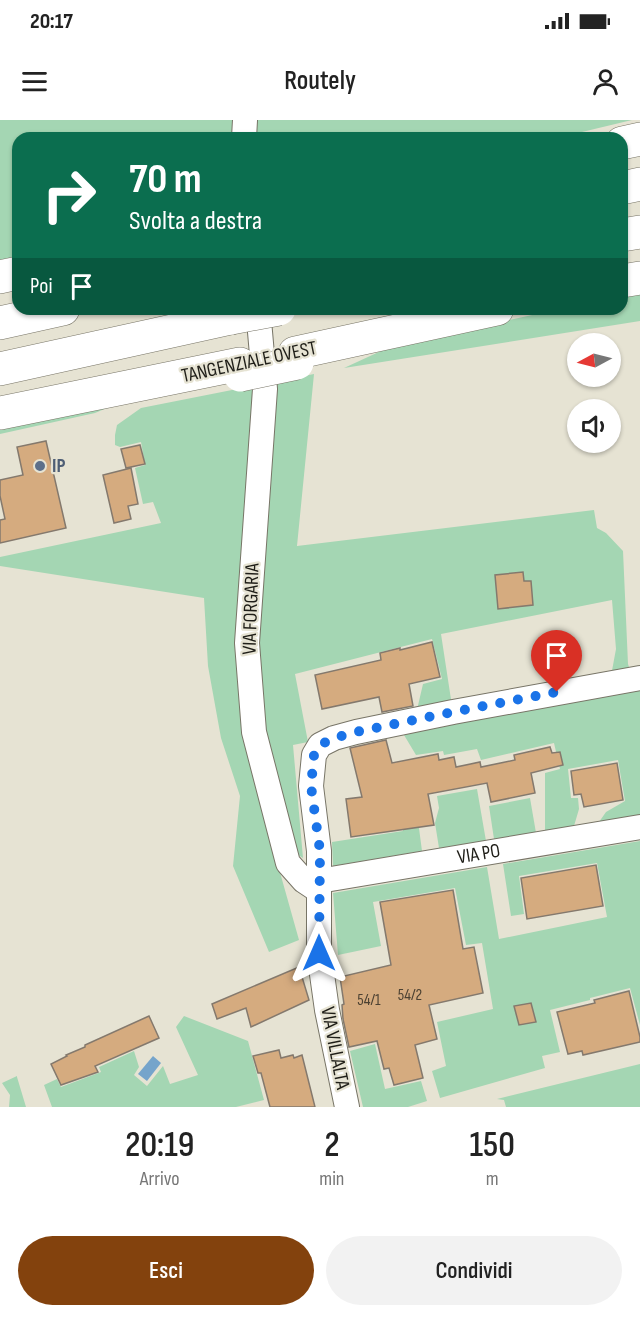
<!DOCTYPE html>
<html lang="it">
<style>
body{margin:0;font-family:"Sofia Sans Condensed",sans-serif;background:#f2f2f2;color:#222;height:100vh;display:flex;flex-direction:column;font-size:22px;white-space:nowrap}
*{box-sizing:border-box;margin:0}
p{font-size:20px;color:#767676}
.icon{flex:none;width:33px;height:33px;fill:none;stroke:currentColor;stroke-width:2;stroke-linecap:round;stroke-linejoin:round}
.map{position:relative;height:987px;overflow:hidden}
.panel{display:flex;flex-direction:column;background:#fff;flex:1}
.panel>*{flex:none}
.guide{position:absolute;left:12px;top:12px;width:616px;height:183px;border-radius:18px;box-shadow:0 2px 4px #0004;background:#0b6e4f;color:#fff;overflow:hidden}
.needle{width:39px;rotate:263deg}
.fabs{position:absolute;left:567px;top:213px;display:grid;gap:12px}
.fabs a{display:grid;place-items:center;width:54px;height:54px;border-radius:50%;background:#fff;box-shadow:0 2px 4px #0004;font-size:30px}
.pin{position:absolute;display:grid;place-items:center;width:51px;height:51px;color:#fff;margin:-62px -26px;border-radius:50% 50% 50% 0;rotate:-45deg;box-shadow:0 0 6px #0007}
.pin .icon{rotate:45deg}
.me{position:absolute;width:66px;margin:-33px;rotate:0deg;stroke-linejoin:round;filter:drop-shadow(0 0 4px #0008)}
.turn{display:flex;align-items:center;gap:21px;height:126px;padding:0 18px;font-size:27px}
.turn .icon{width:78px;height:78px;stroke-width:2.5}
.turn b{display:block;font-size:42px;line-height:51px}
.then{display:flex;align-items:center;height:57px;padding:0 18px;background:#0003;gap:12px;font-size:22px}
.eta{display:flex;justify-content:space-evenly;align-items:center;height:102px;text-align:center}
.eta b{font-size:36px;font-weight:600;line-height:42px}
.button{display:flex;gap:12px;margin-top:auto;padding:12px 18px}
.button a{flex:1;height:69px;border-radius:36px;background:#83420d;color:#fff;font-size:24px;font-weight:600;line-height:69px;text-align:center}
.button a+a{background:#f2f2f2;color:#222}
.status{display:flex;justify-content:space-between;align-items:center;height:42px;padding:0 30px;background:#fff;direction:ltr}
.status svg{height:16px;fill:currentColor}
header{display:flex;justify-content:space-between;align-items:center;height:78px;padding:0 18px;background:#fff;font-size:27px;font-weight:600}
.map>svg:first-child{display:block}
.green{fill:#a4d6b3}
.water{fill:#75a4cb}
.building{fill:#d5ab7f;stroke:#84796d;stroke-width:1.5}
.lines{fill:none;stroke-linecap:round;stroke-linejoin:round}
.street-casing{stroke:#787567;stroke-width:26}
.highway-casing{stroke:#787567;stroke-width:34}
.street{stroke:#fff;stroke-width:24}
.highway{stroke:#fff;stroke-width:33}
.highway-bridge-casing{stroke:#787567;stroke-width:34;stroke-linecap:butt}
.highway-bridge{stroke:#fff;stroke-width:33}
.route{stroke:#1a73e8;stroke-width:10;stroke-dasharray:0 18}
.service-dot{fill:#5c6f8a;stroke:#e6e3d3;stroke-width:2}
.labels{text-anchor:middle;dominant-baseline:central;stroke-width:4.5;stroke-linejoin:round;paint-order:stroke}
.number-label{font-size:16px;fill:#4c4132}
.street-label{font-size:20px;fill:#1f1e18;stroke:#e6e3d3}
.service-label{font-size:20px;font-weight:bold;fill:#4e5e75;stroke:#e6e3d3;text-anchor:start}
</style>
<div class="status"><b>20:17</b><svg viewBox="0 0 49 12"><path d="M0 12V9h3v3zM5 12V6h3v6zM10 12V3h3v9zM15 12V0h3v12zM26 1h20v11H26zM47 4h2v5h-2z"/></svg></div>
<header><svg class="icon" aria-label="menu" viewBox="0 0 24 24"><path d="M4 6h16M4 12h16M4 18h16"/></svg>Routely<svg class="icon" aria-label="person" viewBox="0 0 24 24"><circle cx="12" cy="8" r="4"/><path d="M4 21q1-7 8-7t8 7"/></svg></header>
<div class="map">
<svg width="640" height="987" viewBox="0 0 640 987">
<rect width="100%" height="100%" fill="#e6e3d3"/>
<g class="green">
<path d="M0 0H632L557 18H18V136L0 140Z"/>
<path d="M640 171V201L344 248 394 225 560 189H622L623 175Z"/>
<path d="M314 254 297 426 594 390 597 408 606 413 623 431 628 544 630 550 611 556 616 529 612 480 441 514 452 586 416 594 423 564 442 559 432 519 295 554 308 622 293 625 303 738 295 733 264 612 256 524 274 262Z"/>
<path d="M257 265 248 408 265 699 299 820 269 832 233 746 240 676 221 618 208 546 204 478 0 446V437L161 403 153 382 143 384 135 348 145 345 141 322 120 327 115 325V315L117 305 141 288Z"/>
<path d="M114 285 95 293 0 314V304Z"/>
<path d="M640 568V696L599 702 606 692 625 681 618 640 568 649 571 678H578L579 689 574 706 545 711V653L560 649 554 623 481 640 477 629 444 635 443 631 416 635 401 610Z"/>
<path d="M477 669 486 721 439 728 435 703 439 688 437 676Z"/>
<path d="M530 678 536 713 494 719 489 686Z"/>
<path d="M400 687 417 693 422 731 333 746 332 722 403 711Z"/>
<path d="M640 721V905L630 868 590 878V880L550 890 560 932 542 936 545 948 440 978 432 951 446 946 437 902 493 889 482 823 466 825 455 768 373 782 381 826 338 835 333 773 487 747 499 819 607 797 597 743 519 756 524 794 511 796 503 744Z"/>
<path d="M184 896 248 921 264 980 236 987H52L44 965 57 959 61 967 101 952 99 947 134 931 139 947 134 955 147 966 163 946 170 964 198 955 176 907Z"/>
<path d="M375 924 385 969 421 961 427 981 408 987H363L350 931Z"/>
<path d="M640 944V987H506L504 980 497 979Z"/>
<path d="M17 956V957L26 987H9L10 975 2 963Z"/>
</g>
<path class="water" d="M153 936 161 943 147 961 138 954Z"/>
<g class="building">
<path d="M46 321 66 408 0 423V400L5 399 0 376V360L23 355 17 327Z"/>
<path d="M140 325 145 344 126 348 121 329Z"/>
<path d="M131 348 138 384 128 386 131 399 114 403 103 355Z"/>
<path d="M523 452 524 461H531L533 485 498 489 495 455Z"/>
<path d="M432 522 440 557 409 564 413 586 382 592 379 577 322 589 315 555 381 540 380 533 400 528V530Z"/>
<path d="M386 620 392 643 438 634 439 640 454 637 456 647 480 642 481 647 515 640 514 635 550 627 552 633 560 632 563 645 531 653 535 673 491 682 487 663 428 674 434 705 351 717 346 679 362 677 350 628Z"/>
<path d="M617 643 623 680 584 687 581 674 574 675 571 651Z"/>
<path d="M596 745 603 786 527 799 521 758Z"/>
<path d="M453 770 463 829 474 827 483 873 429 885 437 919 415 925 423 958 394 965 389 948 384 949 377 921 349 927 343 899 342 885 344 884 340 857 391 845 380 782Z"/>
<path d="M299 847 309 880 251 907 246 888 217 899 212 884Z"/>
<path d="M629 871 640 917V922L583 935 582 931 568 934 557 892 595 883 594 880Z"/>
<path d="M531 883 536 902 519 905 514 886Z"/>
<path d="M149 896 159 918 95 946 98 952 61 965 51 944 67 936 66 935 85 927V925Z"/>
<path d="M279 930 281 938 293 935 294 938 302 935 315 987H270L261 953H258L253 936Z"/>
</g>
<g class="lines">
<g class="street-casing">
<g id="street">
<path d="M244 18 245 0"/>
<path d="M258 189 265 269 247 523 254 612 288 743 304 761 319 771"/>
<path id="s1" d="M319 761 640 707"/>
<path d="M347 987 327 890 319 833V731L311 666 314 635 320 625 334 618 356 612 453 592 640 558"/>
</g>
</g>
<g class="highway-casing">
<g id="highway">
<path d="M622 23 640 19"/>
<path d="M622 68 640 64"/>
<path d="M622 115 640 112"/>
<path d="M0 157 18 153"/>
<path d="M622 161 640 158"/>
<path d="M0 203 63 189"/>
<path d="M295 233 497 189"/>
<path d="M0 249 231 198"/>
<path d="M0 293 240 244"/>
</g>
</g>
<use href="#street" class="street"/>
<use href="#highway" class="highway"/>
<g class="highway-bridge-casing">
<g id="highway-bridge">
<path d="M231 198 279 189"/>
<path d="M240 255 297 243"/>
</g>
</g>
<use href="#highway-bridge" class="highway-bridge"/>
</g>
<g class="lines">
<path class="route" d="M319 833 320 731 311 666 314 635 320 625 334 618 356 612 453 592 557 572"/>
</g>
<circle class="service-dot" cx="40" cy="346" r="6"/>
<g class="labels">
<g class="number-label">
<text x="410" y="875">54/2</text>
<text x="369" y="880">54/1</text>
</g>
<g class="street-label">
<text transform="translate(249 242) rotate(-12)">TANGENZIALE OVEST</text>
<text transform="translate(251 489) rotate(-88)">VIA FORGARIA</text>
<text stroke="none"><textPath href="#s1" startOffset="162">VIA PO</textPath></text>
<text transform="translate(335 928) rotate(79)">VIA VILLALTA</text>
</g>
<g class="service-label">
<text x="52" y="346">IP</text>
</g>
</g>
</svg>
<div class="fabs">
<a><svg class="needle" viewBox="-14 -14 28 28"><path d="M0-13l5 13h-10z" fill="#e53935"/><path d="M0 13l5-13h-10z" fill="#767676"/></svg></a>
<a><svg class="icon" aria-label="sound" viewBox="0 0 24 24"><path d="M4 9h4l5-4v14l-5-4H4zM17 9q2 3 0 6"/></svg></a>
</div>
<div class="pin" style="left:557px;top:572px;background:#d93025"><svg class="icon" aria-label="arrive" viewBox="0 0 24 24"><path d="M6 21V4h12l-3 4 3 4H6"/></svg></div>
<svg class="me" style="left:319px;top:833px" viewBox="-20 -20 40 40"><path d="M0-17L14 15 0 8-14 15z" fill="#1a73e8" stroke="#fff" stroke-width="4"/></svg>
<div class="guide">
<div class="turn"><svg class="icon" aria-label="right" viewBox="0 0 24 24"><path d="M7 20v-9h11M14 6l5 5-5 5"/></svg><div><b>70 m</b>Svolta a destra</div></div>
<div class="then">Poi<svg class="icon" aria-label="arrive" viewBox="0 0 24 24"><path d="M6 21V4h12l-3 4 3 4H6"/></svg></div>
</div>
</div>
<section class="panel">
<div class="eta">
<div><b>20:19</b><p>Arrivo</p></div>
<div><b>2</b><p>min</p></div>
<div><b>150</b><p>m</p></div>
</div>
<div class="button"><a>Esci</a><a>Condividi</a></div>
</section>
